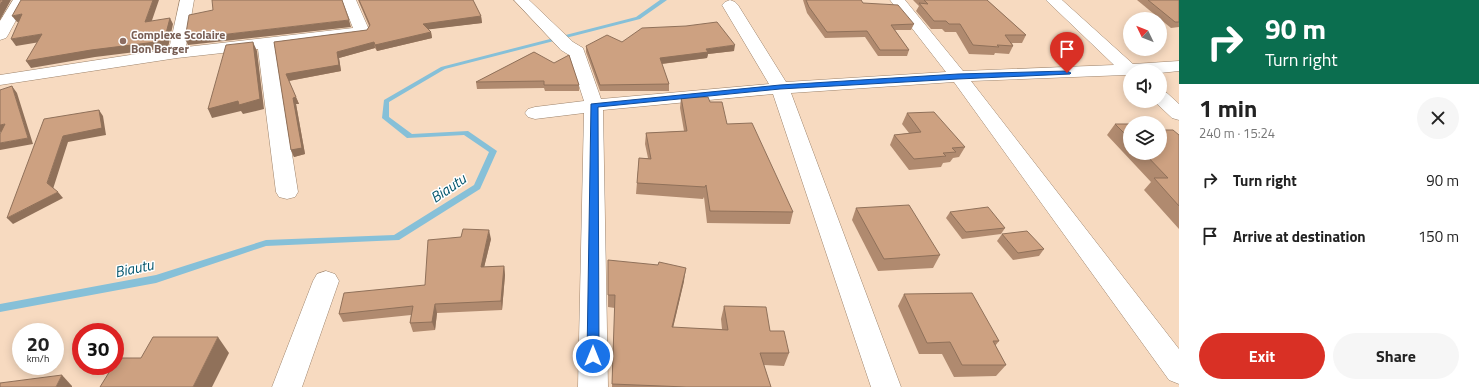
<!DOCTYPE html>
<meta charset="utf-8">
<style>
body{margin:0;font-family:"Titillium Web",sans-serif;background:#f6f6f6;color:#222;height:100vh;display:flex;flex-direction:column;font-size:15px;white-space:nowrap}
*{box-sizing:border-box;margin:0}
p{font-size:13px;color:#767676}
.icon{flex:none;width:22px;height:22px;fill:none;stroke:currentColor;stroke-width:2;stroke-linecap:round;stroke-linejoin:round}
.map{position:relative;flex:1;overflow:hidden}
.panel{display:flex;flex-direction:column;background:#fff;width:300px}
.panel>*{flex:none}
.top-card{background:#0b6e4f;color:#fff;overflow:hidden}
.needle{width:26px;rotate:313deg}
.controls{position:absolute;left:1123px;top:12px;display:grid;gap:8px}
.controls a{display:grid;place-items:center;width:44px;height:44px;border-radius:50%;background:#fff;box-shadow:0 2px 10px #0003;font-size:20px}
.speed{position:absolute;left:12px;top:323px;display:flex;gap:8px;font-size:20px;font-weight:700;text-align:center}
.speed>*{display:grid;place-content:center;width:52px;height:52px;border-radius:50%;background:#fff;box-shadow:0 2px 10px #0003;line-height:1}
.speed small{font-size:10px;font-weight:400}
.speed .limit{border:6px solid #d22;background:#fff;color:#111}
.pin{position:absolute;display:grid;place-items:center;width:34px;height:34px;color:#fff;margin:-41px -17px;border-radius:50% 50% 50% 0;rotate:-45deg;box-shadow:0 0 4px #0007}
.pin .icon{rotate:45deg}
.me{position:absolute;width:44px;margin:-22px;rotate:0deg;stroke-linejoin:round;filter:drop-shadow(0 0 3px #0008)}
.turn{display:flex;align-items:center;gap:14px;height:84px;padding:0 20px;font-size:18px}
.turn .icon{width:52px;height:52px;stroke-width:2.5}
.turn b{display:block;font-size:28px;line-height:34px}
.round{display:grid;place-items:center;flex:none;width:42px;height:42px;border-radius:21px;background:#f6f6f6}
.summary{display:flex;align-items:center;justify-content:space-between;height:68px;padding:0 20px}
h1{font-size:24px;font-weight:700;line-height:30px}
.action{display:flex;gap:8px;margin-top:auto;padding:8px 20px}
.action a{flex:1;height:46px;border-radius:24px;background:#d93025;color:#fff;font-size:16px;font-weight:700;line-height:46px;text-align:center}
.action a+a{background:#f6f6f6;color:#222}
ul{padding:0;list-style:none}
li{display:flex;align-items:center;gap:12px;height:56px;padding:0 20px}
li div{flex:1}
li b{display:block;font-size:15px}
li em{font-style:normal}
main{display:flex;flex:1;min-height:0}
.map>svg:first-child{display:block}
.lines{fill:none;stroke-linecap:round;stroke-linejoin:round}
.stream{fill:#86c0d8;fill-rule:evenodd}
.street-casing{stroke:#9d836b;stroke-width:1}
.street{fill:#fff;fill-rule:evenodd}
.wall{fill:#b08a6f}
.shaded-wall{fill:#90715a}
.building{fill:#cda181;stroke:#90715a}
.route{fill:#1a73e8;stroke:#114b97}
.education-dot{fill:#8d6e63;stroke:#fff;stroke-width:1.5}
.labels{text-anchor:middle;dominant-baseline:central;stroke-width:3;stroke-linejoin:round;paint-order:stroke}
.far-education-label{font-size:12px;font-weight:bold;fill:#785e54;stroke:#fff;text-anchor:start}
.water-label{font-size:15px;font-style:italic;fill:#03556d;stroke:#fff}
</style>
<main>
<div class="map">
<svg width="1179" height="387" viewBox="0 0 1179 387">
<rect width="100%" height="100%" fill="#f7dac0"/>
<g class="lines">
<path class="stream" d="M660 0H667L640 19 445 69 389 102V117L412 134 468 131 497 151 480 189 399 240 266 246 156 283 0 312V304L156 275 266 240 394 235 474 185 489 152 464 135 407 138 382 118 384 100 441 67 636 17Z"/>
<g class="street-casing">
<g id="street">
<path d="M13 0H27L8 35 6 38 0 40V21Z"/>
<path d="M180 0H194L186 47 353 28 342 0H356L370 32 368 35 275 47 298 192 295 197 287 199 279 197 276 192 258 49 177 58 0 85V75L169 49Z"/>
<path d="M514 0H529L573 42 583 48 601 99 769 84 722 5 725 2 730 0 735 2 738 5 786 82 946 72 890 0H905L963 71 1114 65 1046 0H1062L1133 64 1179 61V71L1160 73V71H1130V76L1125 75 971 81 1179 349V384L1169 380 954 82 791 93 901 387H871L773 94 603 110 608 387H578L584 113 535 119 528 117 525 113 528 109 535 107 584 101 569 55 561 50Z"/>
<path d="M1160 91 1167 93 1179 104V120L1172 118 1154 101H1160Z"/>
<path d="M326 271 335 274 339 281 302 387H272L313 281 317 274Z"/>
</g>
</g>
<use href="#street" class="street"/>
</g>
<g class="wall">
<path d="M358 0H473L481 16 482 23 428 29 431 32 432 38 377 51 375 48 339 58 341 71 289 81 299 104H296L305 154 294 157 291 150 274 42 367 30 369 26Z"/>
<path d="M803 0H861L863 3 914 24 911 30H895L909 50 907 56H878L865 37 825 38 807 13Z"/>
<path d="M913 0H987L1026 35 1022 43H1012L1013 46 1009 54 995 53 994 55 969 54 956 32H945L942 29H931L916 11 919 6Z"/>
<path d="M1137 0H1179V27L1171 28Z"/>
<path d="M622 42 734 51 708 54 707 58 662 64 669 84V91H600L586 52V46Z"/>
<path d="M534 52 579 85V91H545L544 88 477 89 476 82Z"/>
<path d="M681 97 710 102 727 124 793 212 790 224 707 223 704 197 703 199 636 194 639 158H648L645 144 646 133 684 131 680 108Z"/>
<path d="M907 113 965 147 959 157 953 158 950 162 943 163 941 167 909 170 890 145 894 135 909 133 902 124Z"/>
<path d="M1115 124H1130V153H1160L1161 130 1179 135V229L1144 190 1151 182 1107 135Z"/>
<path d="M856 208 940 255 933 268 878 271 852 220Z"/>
<path d="M950 212 1005 228 1001 234 962 239 946 218Z"/>
<path d="M1002 234 1044 249 1039 256 1013 260 997 241Z"/>
<path d="M491 239 484 267 504 266 505 275 502 310 437 313 435 330 413 332 410 323 411 315 343 322 339 314 425 285Z"/>
<path d="M608 260 684 281 673 328 722 329 721 319 724 306 770 331 789 353 784 366 764 365 771 387H612L615 308 608 307Z"/>
<path d="M904 294 999 341 995 346 1006 365 996 376 954 377 942 354H919L898 306Z"/>
</g>
<g class="shaded-wall">
<path d="M3 0H11L0 20V5Z"/>
<path d="M153 0H159L149 29 145 22Z"/>
<path d="M22 14 27 21 17 22 12 16Z"/>
<path d="M481 16 482 23 424 30 423 24Z"/>
<path d="M170 18 173 24 168 48 95 57 31 68 26 61Z"/>
<path d="M349 20 351 27 188 45 185 39Z"/>
<path d="M431 32 432 38 377 51 375 45Z"/>
<path d="M42 34 46 41 16 46 11 39Z"/>
<path d="M253 42 257 51 264 109 243 114 241 111 212 118 208 109Z"/>
<path d="M374 42 375 48 339 58 341 71 288 81 286 74 337 52Z"/>
<path d="M735 45 734 51 708 54 707 58 660 64V58L706 49Z"/>
<path d="M12 86 17 93 33 144 0 150V143L28 138Z"/>
<path d="M296 97 299 104H296L305 154 294 157 291 150 293 98Z"/>
<path d="M99 110 103 116 106 135 68 142 53 189 47 183 63 136Z"/>
<path d="M5 124 10 130 0 132V125Z"/>
<path d="M58 192 63 198 13 224 7 218Z"/>
<path d="M489 230 491 239 482 276 481 267Z"/>
<path d="M504 266 505 275 502 310 501 301Z"/>
<path d="M686 268 684 281 670 340 672 327Z"/>
<path d="M435 304 437 313 435 330 432 322Z"/>
<path d="M218 337 229 353 212 387H193Z"/>
<path d="M62 375 72 386V387H56Z"/>
</g>
<g class="building">
<path d="M0 0H3L0 5Z"/>
<path d="M21 0H153L145 22 170 18 164 41 91 50 26 61 42 34 11 39 22 14 12 16Z"/>
<path d="M212 0H342L349 20 185 39 189 15 213 10Z"/>
<path d="M359 0H473L481 16 423 24 431 32 375 45 374 42 337 52 339 65 286 74 296 97 293 98 302 148 291 150 274 42 367 30 370 25Z"/>
<path d="M806 0H861L863 3 898 5 914 24 891 25 909 50H880L867 31 827 32 809 7Z"/>
<path d="M924 0H987L1026 35H1005L1013 46 997 45 999 47 973 45 960 24H949L946 21H934L919 3 928 4Z"/>
<path d="M1148 0H1179V22H1175Z"/>
<path d="M717 22 735 45 706 49 708 52 660 58 669 84 600 85 586 46 607 35 622 42 642 28 686 26Z"/>
<path d="M253 42 260 99 239 105 238 101 208 109 226 45Z"/>
<path d="M534 52 554 63 569 55 579 85H544V81L476 82Z"/>
<path d="M12 86 28 138 0 143V134L5 124 0 125V90Z"/>
<path d="M681 97H708L710 102H722L727 124 752 123 793 212 710 211 706 185 705 187 637 183 639 158 651 159 646 133 687 131Z"/>
<path d="M99 110 102 128 63 136 47 183 58 192 7 218 44 119Z"/>
<path d="M934 112 965 147 952 148 956 152 943 153 946 156 914 159 894 135 921 132 907 113Z"/>
<path d="M1115 124H1130V139Z"/>
<path d="M1160 129 1161 130H1173L1179 135V206L1154 178H1168L1144 153H1160Z"/>
<path d="M909 205 940 255 884 259 856 208Z"/>
<path d="M988 207 1005 228 966 232 950 212Z"/>
<path d="M463 229 489 230 481 267 504 266 501 301 435 304 432 322 410 323 413 306 339 314 344 293 425 285 428 240 461 237Z"/>
<path d="M1027 231 1044 249 1018 253 1002 234Z"/>
<path d="M608 260 658 265 659 262 686 268 672 327 728 330 724 306 766 307 770 331H784L789 353H760L771 387H686L612 384 615 295H608Z"/>
<path d="M972 293 999 341H993L1006 365H962L950 342 927 343 904 294Z"/>
<path d="M153 337H218L193 387H100L113 366H115V363L118 358H141Z"/>
<path d="M62 375 56 387H0V383Z"/>
</g>
<path class="route" d="M1067 71 1071 73 1070 74 958 79 780 89 598 107 599 356 597 359 593 361 589 359 587 356 591 104 780 85 958 74Z"/>
<circle class="education-dot" cx="123" cy="41" r="4"/>
<g class="labels">
<g class="far-education-label">
<text x="131" y="34">Complexe Scolaire<tspan x="131" dy="14">Bon Berger</tspan></text>
</g>
<g class="water-label">
<text transform="translate(448 188) rotate(-34)">Biautu</text>
<text transform="translate(134 268) rotate(-12)">Biautu</text>
</g>
</g>
</svg>
<div class="controls">
<a><svg class="needle" viewBox="-14 -14 28 28"><path d="M0-13l5 13h-10z" fill="#e53935"/><path d="M0 13l5-13h-10z" fill="#767676"/></svg></a>
<a><svg class="icon" aria-label="sound" viewBox="0 0 24 24"><path d="M4 9h4l5-4v14l-5-4H4zM17 9q2 3 0 6"/></svg></a>
<a><svg class="icon" aria-label="layers" viewBox="0 0 24 24"><path d="M12 4l9 5-9 5-9-5zM3 14l9 5 9-5"/></svg></a>
</div>
<div class="speed"><div>20<small>km/h</small></div><div class="limit">30</div></div>
<div class="pin" style="left:1067px;top:73px;background:#d93025"><svg class="icon" aria-label="arrive" viewBox="0 0 24 24"><path d="M6 21V4h12l-3 4 3 4H6"/></svg></div>
<svg class="me" style="left:593px;top:356px" viewBox="-20 -20 40 40"><circle r="17" fill="#1a73e8" stroke="#fff" stroke-width="3"/><path d="M0-11L8 9 0 5-8 9z" fill="#fff"/></svg>
</div>
<section class="panel">
<div class="top-card">
<div class="turn"><svg class="icon" aria-label="right" viewBox="0 0 24 24"><path d="M7 20v-9h11M14 6l5 5-5 5"/></svg><div><b>90 m</b>Turn right</div></div>
</div>
<div class="summary"><div><h1>1 min</h1><p>240 m · 15:24</p></div><a class="round"><svg class="icon" aria-label="close" viewBox="0 0 24 24"><path d="M6 6l12 12M18 6L6 18"/></svg></a></div>
<ul>
<li><svg class="icon" aria-label="right" viewBox="0 0 24 24"><path d="M7 20v-9h11M14 6l5 5-5 5"/></svg><div><b>Turn right</b></div><em>90 m</em></li>
<li><svg class="icon" aria-label="arrive" viewBox="0 0 24 24"><path d="M6 21V4h12l-3 4 3 4H6"/></svg><div><b>Arrive at destination</b></div><em>150 m</em></li>
</ul>
<div class="action"><a>Exit</a><a>Share</a></div>
</section>
</main>
